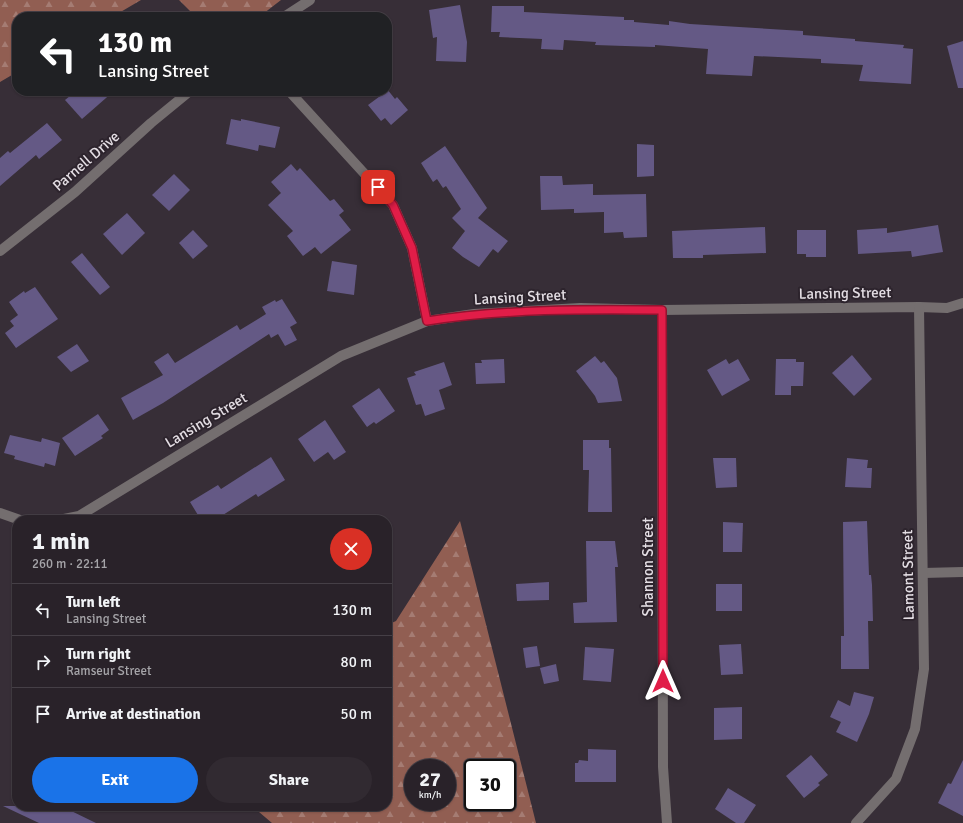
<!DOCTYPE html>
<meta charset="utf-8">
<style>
body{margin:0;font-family:Signika,sans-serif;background:#312a31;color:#f1f3f6;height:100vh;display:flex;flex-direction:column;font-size:15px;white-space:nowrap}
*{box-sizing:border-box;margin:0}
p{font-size:13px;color:#a5a4a8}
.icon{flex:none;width:22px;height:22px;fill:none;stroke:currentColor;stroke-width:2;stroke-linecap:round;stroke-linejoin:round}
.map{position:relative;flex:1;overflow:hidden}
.sheet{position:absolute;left:12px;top:515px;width:380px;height:296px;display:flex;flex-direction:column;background:#292229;border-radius:16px;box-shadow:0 1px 3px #0004,0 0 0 1px #453f46}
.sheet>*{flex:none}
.hud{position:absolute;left:12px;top:12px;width:380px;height:84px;border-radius:16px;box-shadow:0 1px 3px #0004,0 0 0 1px #453f46;background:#202124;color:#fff;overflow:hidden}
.speed{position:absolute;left:404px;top:759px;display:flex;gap:8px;font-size:20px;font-weight:700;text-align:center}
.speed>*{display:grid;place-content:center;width:52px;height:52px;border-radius:50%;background:#292229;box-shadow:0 1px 3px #0004,0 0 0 1px #453f46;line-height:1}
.speed small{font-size:10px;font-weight:400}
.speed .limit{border:2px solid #111;border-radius:6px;background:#fff;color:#111}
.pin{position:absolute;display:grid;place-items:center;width:34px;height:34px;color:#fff;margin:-17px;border-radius:8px;box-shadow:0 2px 6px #0006}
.me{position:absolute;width:44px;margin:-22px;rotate:0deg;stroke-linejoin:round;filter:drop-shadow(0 0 3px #0008)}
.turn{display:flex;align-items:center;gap:14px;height:84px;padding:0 20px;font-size:18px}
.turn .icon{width:52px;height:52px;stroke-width:2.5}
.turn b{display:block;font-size:28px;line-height:34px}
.round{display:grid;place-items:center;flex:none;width:42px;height:42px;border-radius:21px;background:#312a31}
.summary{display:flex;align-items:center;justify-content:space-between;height:68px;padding:0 20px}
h1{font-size:24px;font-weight:700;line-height:30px}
.action{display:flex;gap:8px;margin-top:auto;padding:8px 20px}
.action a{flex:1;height:46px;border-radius:24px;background:#1a73e8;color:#fff;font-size:16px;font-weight:700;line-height:46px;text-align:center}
.action a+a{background:#312a31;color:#f1f3f6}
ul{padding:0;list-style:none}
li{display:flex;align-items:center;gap:12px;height:52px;padding:0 20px;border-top:1px solid #453f46}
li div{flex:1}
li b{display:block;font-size:15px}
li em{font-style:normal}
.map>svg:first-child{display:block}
.forest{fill:url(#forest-firs);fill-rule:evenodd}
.building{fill:#645985}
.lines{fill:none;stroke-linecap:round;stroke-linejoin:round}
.minor{stroke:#746e6f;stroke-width:10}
.route-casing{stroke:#92132f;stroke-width:10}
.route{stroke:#e11d48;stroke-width:7}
.labels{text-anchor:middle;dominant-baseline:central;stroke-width:4;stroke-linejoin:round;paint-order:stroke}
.street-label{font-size:15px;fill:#e4dee4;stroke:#2d242d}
</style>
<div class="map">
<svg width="963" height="823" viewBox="0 0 963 823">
<defs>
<pattern id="forest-firs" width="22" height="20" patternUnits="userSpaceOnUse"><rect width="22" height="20" fill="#915e52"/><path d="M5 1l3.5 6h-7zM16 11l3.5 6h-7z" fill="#a57c73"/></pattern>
</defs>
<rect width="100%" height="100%" fill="#372e37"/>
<g class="forest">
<path d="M0 0H141L112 17H17V72L0 82Z"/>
<path d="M179 0H281L259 17H196Z"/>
<path d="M460 521 536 823H272L252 806H387V625L396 621ZM413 768H447V802H413ZM473 768H507V802H473Z"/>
</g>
<g class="building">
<path d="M460 5 467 42 466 62 436 61 437 37 433 38 429 10Z"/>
<path d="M492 6H524V12L624 17V20H634V22L669 25V21L690 24 803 31V35L855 39V41L904 45 903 48 913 49 911 84 859 81 863 65 821 63V59L754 56 752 76 706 74 708 49 655 45V47L595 45 596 42 564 40 563 50 541 49 542 39 499 37 500 32H491Z"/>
<path d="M963 41V88H958L947 46Z"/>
<path d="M387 89 395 99 397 97 408 110 391 125 385 118 381 121 368 105 387 91Z"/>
<path d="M76 91H114L82 119 65 100Z"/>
<path d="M231 119 241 121V119L280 127 275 148 259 145 258 151 226 144Z"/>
<path d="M47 123 62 140 39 159 36 155 0 186V158L8 151 10 153Z"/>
<path d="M637 144 654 145V176L637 177Z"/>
<path d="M445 146 487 208 478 218 508 241 498 253 493 249 479 267 463 257 452 248 465 231 452 218 461 209 446 186 443 188 437 179 433 182 421 163Z"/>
<path d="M291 164 297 171 300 168 330 201 334 199 344 211 339 215 351 230 321 254 315 247 303 256 287 236 293 231 268 205 281 193 271 182Z"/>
<path d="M174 174 190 190 169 211 152 195Z"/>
<path d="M540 176H562L563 185 593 184V195L646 194 647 237 624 238 623 232 604 233V212L574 213V209L541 210Z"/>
<path d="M127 213 145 233 122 255 103 234Z"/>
<path d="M938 225 943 252 912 257 911 251 858 254 857 230 887 228V233Z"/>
<path d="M765 227 766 253 703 255V258H673L672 231Z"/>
<path d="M193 230 208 246 193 259 179 243Z"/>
<path d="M797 230H826V257H806V254H797Z"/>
<path d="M82 253 110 287 100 295 71 262Z"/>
<path d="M332 261 357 265 354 295 327 291Z"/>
<path d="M35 287 58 319 16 348 5 333 14 326 10 321 18 315 9 302 24 291 25 293Z"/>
<path d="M282 299 297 323 290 327 297 340 285 346 278 334 271 338 269 334 163 403 133 420 121 398 163 375 154 362 168 353 175 363 237 325 240 330 266 314 262 307 275 300 276 302Z"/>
<path d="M77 344 89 361 71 372 57 357Z"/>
<path d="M852 355 872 379 854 396 832 373Z"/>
<path d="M595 356 601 363 604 361 617 378 622 401 598 403 595 396 576 371Z"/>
<path d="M504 359 505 383 476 384 475 363H482L481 360Z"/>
<path d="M726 359 729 364 738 359 750 380 722 396 707 370Z"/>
<path d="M776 359H796V362H804L803 386H791V395H775Z"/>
<path d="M444 362 452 385 439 390 445 409 425 416 421 404 416 405 407 378 416 375 414 372Z"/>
<path d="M379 388 395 411 376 424 374 422 367 427 352 406Z"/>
<path d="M98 414 109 430 101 436 103 438 75 456 62 438Z"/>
<path d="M325 420 346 452 334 460 328 452 314 462 298 439Z"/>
<path d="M10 435 41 442 42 438 60 443 55 466 45 463 44 467 14 459 15 456 4 453Z"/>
<path d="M583 440H609V448H611L612 512H588L589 470H583Z"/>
<path d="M271 457 285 480 258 497 256 494 215 520H201L190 502 218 485 221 489Z"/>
<path d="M713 458H736L737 487 716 488Z"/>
<path d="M847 458 868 460 867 468H872L871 488 845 487Z"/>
<path d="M867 521 869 575H871L872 585 873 621H868L869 669H841V636H844L843 522Z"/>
<path d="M723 522 743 523 742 552H723Z"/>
<path d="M586 541H615L618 567H615L617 622 574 623 573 603 587 602Z"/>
<path d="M549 582V600L517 601 516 584Z"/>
<rect x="716" y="584" width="26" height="27"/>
<path d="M741 644 743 674 721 675 719 645Z"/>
<path d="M537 646 540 666 526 668 523 648Z"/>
<path d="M585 647 614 649 611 682 583 680Z"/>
<path d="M556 664 559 681 544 684 540 668Z"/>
<path d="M854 692 874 697 869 714 857 742 836 732 841 722 830 717 838 700 850 706Z"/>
<path d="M742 707V739L714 740V708Z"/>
<path d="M588 749 616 750V782H575V763H578L579 760 588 761Z"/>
<path d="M811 755 828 775 818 783 820 785 804 798 786 776Z"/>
<path d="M963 760V816L938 803 948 783 951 784Z"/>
<path d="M728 788 756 805 744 823H736L715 809Z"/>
<path d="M3 806H61L96 823H39Z"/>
</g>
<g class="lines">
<g class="minor">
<path d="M284 17 310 0"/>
<path d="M289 91 393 205 412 248 427 321"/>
<path d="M0 251 75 192 151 123 190 91"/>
<path d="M662 310 663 767 667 823"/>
<path d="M0 513 20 520"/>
<path d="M59 520 79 516 341 356 427 321 474 314 580 308 662 310 919 307 947 308 963 303"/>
<path d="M923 573 963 572"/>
<path d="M856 823 896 779 915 729 924 669 919 307"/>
</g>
</g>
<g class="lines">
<g class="route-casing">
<path id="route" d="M378 187 393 205 412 248 427 321C505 309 583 309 662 310L663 681"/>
</g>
<use href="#route" class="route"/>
</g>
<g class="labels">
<g class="street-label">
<text transform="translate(86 161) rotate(-41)">Parnell Drive</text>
<text transform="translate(845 293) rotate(-1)">Lansing Street</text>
<text transform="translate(520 297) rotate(-3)">Lansing Street</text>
<text transform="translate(206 420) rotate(-31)">Lansing Street</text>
<text transform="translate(648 567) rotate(-90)">Shannon Street</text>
<text transform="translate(908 575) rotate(-91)">Lamont Street</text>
</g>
</g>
</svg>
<div class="speed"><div>27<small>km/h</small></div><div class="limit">30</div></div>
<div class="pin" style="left:378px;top:187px;background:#d93025"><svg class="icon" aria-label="arrive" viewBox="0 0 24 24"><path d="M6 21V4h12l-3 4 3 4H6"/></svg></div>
<svg class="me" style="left:663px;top:681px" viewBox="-20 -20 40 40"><path d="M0-17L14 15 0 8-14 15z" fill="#e11d48" stroke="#fff" stroke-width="4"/></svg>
<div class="hud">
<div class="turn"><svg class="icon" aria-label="left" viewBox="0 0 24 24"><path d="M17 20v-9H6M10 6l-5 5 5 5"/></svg><div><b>130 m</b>Lansing Street</div></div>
</div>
<section class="sheet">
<div class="summary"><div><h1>1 min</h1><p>260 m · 22:11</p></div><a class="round" style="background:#d93025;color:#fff"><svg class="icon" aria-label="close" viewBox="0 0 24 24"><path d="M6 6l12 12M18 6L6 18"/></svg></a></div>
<ul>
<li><svg class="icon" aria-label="left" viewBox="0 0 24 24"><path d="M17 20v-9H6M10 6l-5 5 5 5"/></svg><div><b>Turn left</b><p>Lansing Street</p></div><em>130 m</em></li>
<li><svg class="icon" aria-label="right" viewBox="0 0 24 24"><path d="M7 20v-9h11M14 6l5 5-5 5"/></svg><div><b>Turn right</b><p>Ramseur Street</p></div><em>80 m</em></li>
<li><svg class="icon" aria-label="arrive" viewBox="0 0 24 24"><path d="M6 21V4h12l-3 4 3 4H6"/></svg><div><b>Arrive at destination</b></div><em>50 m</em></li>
</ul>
<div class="action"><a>Exit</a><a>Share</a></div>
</section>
</div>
